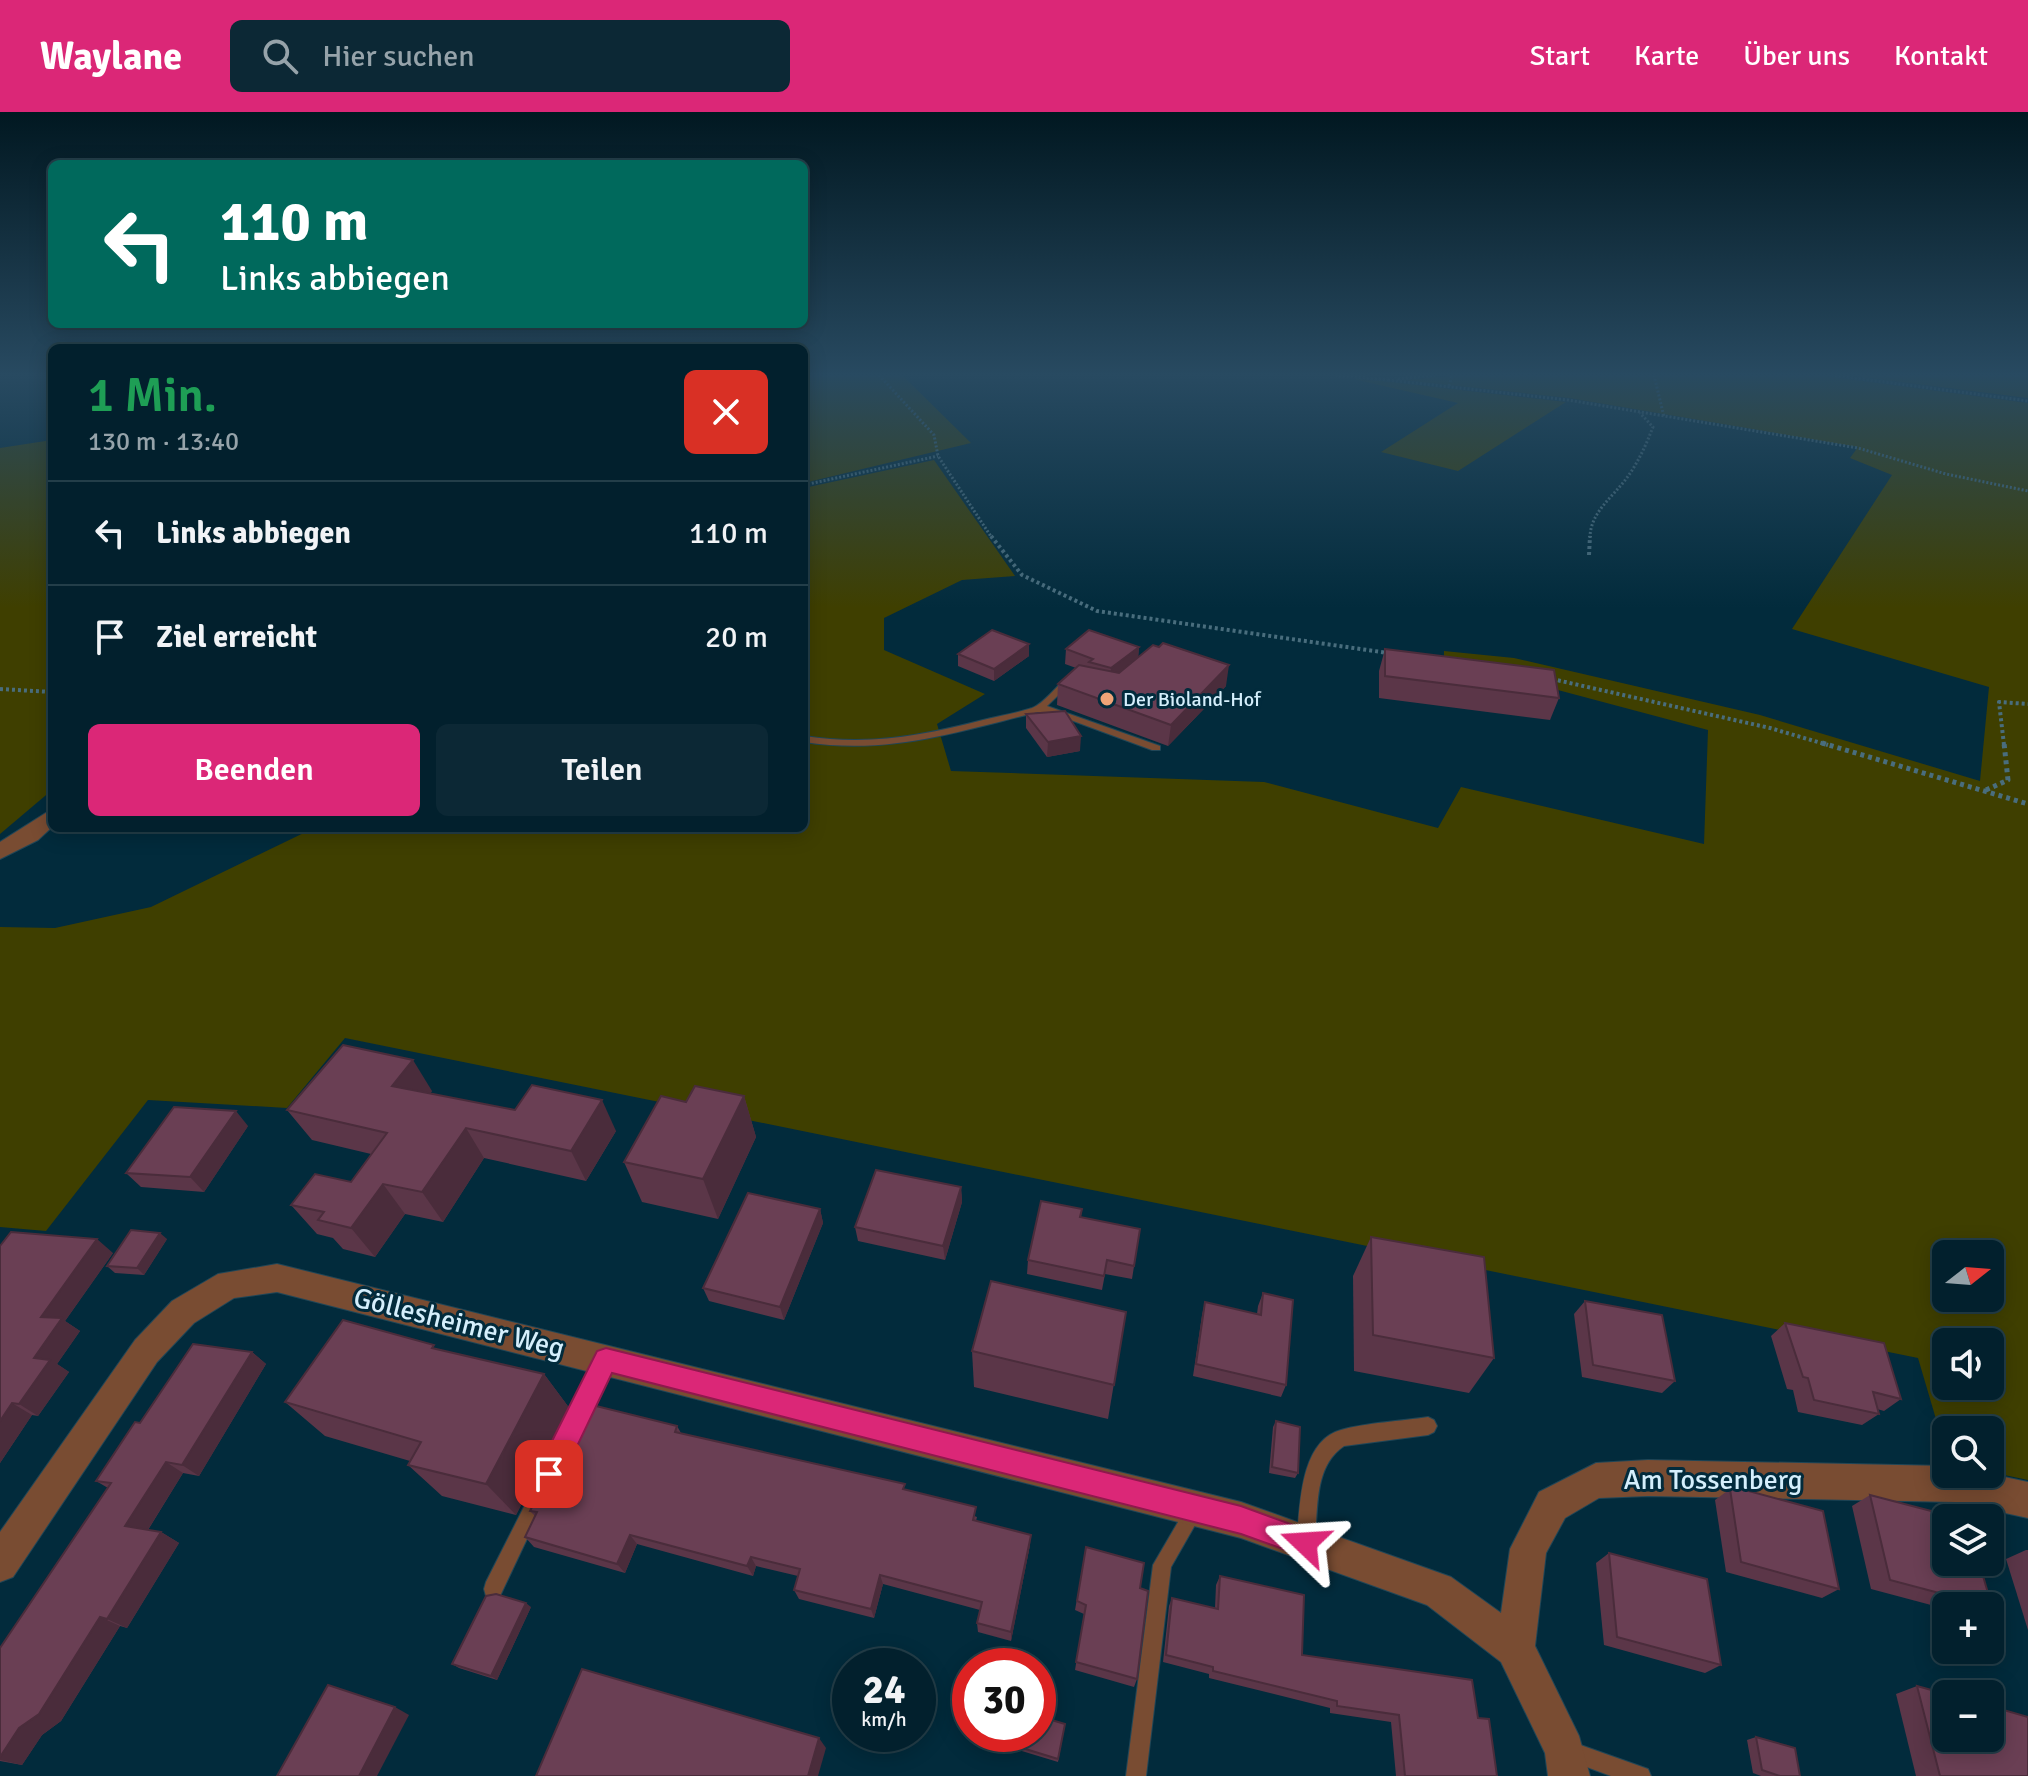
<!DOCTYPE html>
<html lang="de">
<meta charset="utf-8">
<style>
body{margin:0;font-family:Signika,sans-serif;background:#0c2835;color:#f1f3f6;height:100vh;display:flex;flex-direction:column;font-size:30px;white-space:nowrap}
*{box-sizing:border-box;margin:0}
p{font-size:26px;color:#96a3aa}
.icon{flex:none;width:44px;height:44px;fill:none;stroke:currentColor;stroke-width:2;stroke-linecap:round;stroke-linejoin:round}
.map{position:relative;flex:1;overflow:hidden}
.details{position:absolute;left:48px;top:232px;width:760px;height:488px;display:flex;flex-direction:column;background:#02202d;border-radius:12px;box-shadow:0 4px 20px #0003,0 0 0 2px #233e49}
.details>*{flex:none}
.hud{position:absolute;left:48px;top:48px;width:760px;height:168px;border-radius:12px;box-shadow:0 4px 20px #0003,0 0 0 2px #233e49;background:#00695c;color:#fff;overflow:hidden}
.needle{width:52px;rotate:73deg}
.fabs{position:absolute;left:1932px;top:1128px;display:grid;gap:16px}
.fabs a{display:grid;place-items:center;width:72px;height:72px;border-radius:12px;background:#02202d;box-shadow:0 4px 20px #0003,0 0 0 2px #233e49;font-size:40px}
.speed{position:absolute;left:832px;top:1536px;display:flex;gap:16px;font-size:40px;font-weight:700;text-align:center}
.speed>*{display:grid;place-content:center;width:104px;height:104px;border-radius:50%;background:#02202d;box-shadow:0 4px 20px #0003,0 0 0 2px #233e49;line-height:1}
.speed small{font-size:20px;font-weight:400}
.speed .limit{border:12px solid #d22;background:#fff;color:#111}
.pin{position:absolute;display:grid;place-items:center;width:68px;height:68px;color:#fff;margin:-34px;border-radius:16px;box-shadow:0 4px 12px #0006}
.me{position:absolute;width:88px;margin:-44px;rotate:290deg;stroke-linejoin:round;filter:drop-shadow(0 0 6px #0008)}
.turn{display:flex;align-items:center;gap:28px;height:168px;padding:0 40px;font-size:36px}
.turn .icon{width:104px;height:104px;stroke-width:2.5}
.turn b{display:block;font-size:56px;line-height:68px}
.round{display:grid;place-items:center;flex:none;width:84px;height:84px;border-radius:12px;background:#0c2835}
.headline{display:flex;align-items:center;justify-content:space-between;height:136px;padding:0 40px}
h1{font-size:48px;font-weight:600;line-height:60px;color:#1e9e55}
.cta{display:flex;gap:16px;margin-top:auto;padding:16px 40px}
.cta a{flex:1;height:92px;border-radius:12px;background:#db2777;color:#fff;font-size:32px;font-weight:600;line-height:92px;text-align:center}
.cta a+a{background:#0c2835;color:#f1f3f6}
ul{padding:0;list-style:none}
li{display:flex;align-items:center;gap:24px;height:104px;padding:0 40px;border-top:2px solid #233e49}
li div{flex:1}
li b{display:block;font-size:30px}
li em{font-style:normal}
header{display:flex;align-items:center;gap:48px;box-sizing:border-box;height:112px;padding:0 40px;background:#db2777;color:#fff}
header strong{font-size:38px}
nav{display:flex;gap:44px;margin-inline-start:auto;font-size:28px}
.search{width:560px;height:72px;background:#0c2835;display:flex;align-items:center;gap:20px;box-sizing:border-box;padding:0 28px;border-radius:12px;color:#96a3aa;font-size:30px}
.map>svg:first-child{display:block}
.green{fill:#3f3f00;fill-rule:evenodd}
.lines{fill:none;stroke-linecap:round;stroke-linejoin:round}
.service-casing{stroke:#204657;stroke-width:2}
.minor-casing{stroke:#204657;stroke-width:2}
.path-far2{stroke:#496d7d;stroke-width:3;stroke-dasharray:2 2;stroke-linecap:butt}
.path-far1{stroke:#496d7d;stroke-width:4;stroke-dasharray:3 3;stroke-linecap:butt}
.path{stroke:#496d7d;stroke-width:5;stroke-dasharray:4 4;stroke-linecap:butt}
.service{fill:#794c32;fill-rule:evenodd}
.minor{fill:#794c32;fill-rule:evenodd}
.wall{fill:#5b3648}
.shaded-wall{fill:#4a2c3b}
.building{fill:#6a3f54;stroke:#4a2c3b;stroke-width:2}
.route{fill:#db2777;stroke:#8e194d;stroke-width:2}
.poi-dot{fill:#efa377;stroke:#022b3c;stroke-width:3}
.labels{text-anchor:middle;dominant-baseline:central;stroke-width:6;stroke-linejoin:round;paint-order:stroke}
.far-poi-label{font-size:20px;fill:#d5effc;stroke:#022b3c;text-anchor:start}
.near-street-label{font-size:28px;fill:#d5effc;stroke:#022b3c}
</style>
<header>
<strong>Waylane</strong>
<div class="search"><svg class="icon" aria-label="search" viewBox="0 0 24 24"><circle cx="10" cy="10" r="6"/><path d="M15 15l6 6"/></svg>Hier suchen</div>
<nav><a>Start</a><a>Karte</a><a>Über uns</a><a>Kontakt</a></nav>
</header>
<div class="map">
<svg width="2028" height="1664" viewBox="0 0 2028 1664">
<rect width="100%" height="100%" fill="#022b3c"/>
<g class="green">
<path d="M804 263H902L971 331 804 371Z"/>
<path d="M1468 263H1817L2028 291V1368L1990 1360V1318H1946V1341L1918 1246 345 926 287 996 148 988 46 1119 0 1115V815L55 816 151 795 314 716H804V376L934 348 1015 464 962 468 884 506V538L985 582 937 612 951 659 1264 670 1438 716 1461 675 1704 732 1708 618 1509 565 1444 557V539L1514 546 1760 603 1980 669 1989 575 1792 517 1892 363 1850 346 1858 335 1569 286 1402 268ZM1946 1142H1990V1186H1946ZM1946 1230H1990V1274H1946Z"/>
<path d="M1846 263H2028V286Z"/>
<path d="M1353 267 1382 269 1566 290 1458 359 1381 340 1458 291Z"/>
<path d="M52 328V678L0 722V336Z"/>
</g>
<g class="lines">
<g class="service-casing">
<g id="service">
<path d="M1068 566 1071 567V571L1047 594 1160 634V638H1152L1049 600H1038C956 620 890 643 804 630V624C868 634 921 624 983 608 999 604 1017 601 1032 596 1044 591 1055 576 1065 567Z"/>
<path d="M605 1243 611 1245 613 1251 611 1257 583 1312 577 1314 571 1312 569 1306 571 1300 599 1245Z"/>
<path d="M1428 1305 1434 1308 1437 1314 1434 1320 1428 1323 1344 1334C1314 1354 1318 1396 1315 1428L1312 1434 1306 1437 1300 1434 1297 1428C1300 1394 1300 1329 1341 1318 1365 1311 1402 1309 1428 1305Z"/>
<path d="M537 1378 543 1381 546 1387 543 1393 500 1484 493 1486 486 1484 484 1477 486 1470 531 1381Z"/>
<path d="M1194 1390 1200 1393 1203 1399 1171 1455 1146 1664H1126L1153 1453 1188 1393Z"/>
<path d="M1572 1630 1648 1657 1651 1664H1611L1565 1647 1562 1640 1565 1633Z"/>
</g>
</g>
<g class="minor-casing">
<g id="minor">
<path d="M52 697V715L38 728 0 747V730Z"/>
<path d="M277 1152 1241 1390 1451 1465 1501 1501 1510 1437 1539 1380 1596 1351 1648 1348 1946 1354V1362H1990L2028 1370V1406L1955 1390 1648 1384 1599 1386 1565 1406 1546 1441 1535 1534 1579 1624 1590 1664H1548L1545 1641 1501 1550 1427 1493 1241 1426 277 1180 234 1186 194 1211 157 1250 13 1465 0 1470V1420L135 1228 172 1189 218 1162Z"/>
</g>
</g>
<g class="path-far2">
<path d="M879 263 934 323 938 344 992 426"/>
<path d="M1335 263 1388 268"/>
<path d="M1654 263 1664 305"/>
<path d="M1831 263 2028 289"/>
<path d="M1398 267 1437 263"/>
<path d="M1388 268 1568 288 1858 336 1946 362 2028 379"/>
<path d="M1449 274 1452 263"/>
<path d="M804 373 938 344"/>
<path d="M1590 426C1590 401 1611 387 1626 367 1638 351 1646 333 1653 315L1640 301"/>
</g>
<g class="path-far1">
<path d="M991 424 1022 463 1097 499 1388 541"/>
<path d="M1589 443 1590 424"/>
<path d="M1552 567 1770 616 1828 633"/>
<path d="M0 577 52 580"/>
<path d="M2004 633 1999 590 2028 592"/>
</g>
<g class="path">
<path d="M1822 631 2028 692"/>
<path d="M1986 678 2008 668 2004 631"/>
</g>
<use href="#service" class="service"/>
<use href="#minor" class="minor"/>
</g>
<g class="wall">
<path d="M1139 535 1138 545 1226 574 1168 634 1057 593 1058 572 1076 556 1065 552 1066 537Z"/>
<path d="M1385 537 1559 586 1550 608 1379 586V559Z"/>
<path d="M958 542 1029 544 994 569 958 554Z"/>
<path d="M1026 602 1080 639 1047 645 1026 616Z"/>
<path d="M432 979 430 981 616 1019 586 1069 484 1046 443 1110 405 1102 375 1145 343 1137 333 1126 317 1122 291 1093 351 1070 371 1042 312 1028 287 998Z"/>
<path d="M744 984 756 1025 718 1107 642 1090 624 1050 686 990Z"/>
<path d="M248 1014 204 1080 141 1075 126 1061Z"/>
<path d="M961 1075 962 1090 945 1148 858 1129 855 1115Z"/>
<path d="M820 1097 823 1111 784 1208 709 1189 703 1176Z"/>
<path d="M1082 1097 1081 1105 1140 1117 1132 1167 1105 1162 1102 1178 1027 1162 1028 1148Z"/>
<path d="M1371 1125 1494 1246 1469 1281 1354 1259 1353 1164Z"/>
<path d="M167 1127 144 1163 115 1161 107 1154Z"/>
<path d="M0 1134 113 1141 65 1209 80 1219 57 1252 69 1260 38 1304 32 1303 0 1351Z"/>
<path d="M1263 1181 1286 1273 1281 1285 1193 1264 1202 1203 1205 1190 1257 1202 1258 1194Z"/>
<path d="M1585 1189 1675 1269 1662 1281 1582 1265 1574 1202Z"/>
<path d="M1126 1200 1108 1307 974 1275 972 1239Z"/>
<path d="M1785 1211 1901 1287 1884 1299 1877 1297 1879 1302 1862 1313 1798 1300 1793 1278 1787 1277 1771 1224Z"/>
<path d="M438 1237 544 1262 570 1297 516 1403 442 1384 408 1353 410 1349 325 1324 285 1290Z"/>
<path d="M252 1240 266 1252 199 1364 183 1361 148 1418 161 1420 179 1431 127 1516 120 1514 61 1609 42 1623 22 1653 0 1649V1536L108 1376 96 1369 140 1311Z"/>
<path d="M1276 1309 1298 1361 1295 1366 1269 1361 1273 1315Z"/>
<path d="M677 1314 681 1321 906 1378 977 1405 976 1409 1030 1433 1011 1529 978 1520 977 1511 980 1498 883 1472 874 1506 799 1487 794 1478 798 1464 756 1454 753 1464 637 1432 625 1461 534 1435 525 1425 535 1404 530 1399Z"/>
<path d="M1730 1377 1839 1477 1822 1486 1726 1460 1715 1388Z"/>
<path d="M1870 1383 1992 1495 1946 1494V1497L1871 1477 1852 1394Z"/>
<path d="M1086 1435 1140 1476 1137 1567 1134 1575 1075 1558 1084 1502 1075 1498Z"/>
<path d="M2026 1438H2028V1518L2006 1447Z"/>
<path d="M1609 1441 1721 1553 1705 1561 1604 1533 1596 1451Z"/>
<path d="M1220 1464 1302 1543 1478 1606 1497 1664H1396L1391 1610 1330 1601V1596L1209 1566V1562L1163 1550 1169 1494 1172 1486 1215 1496 1216 1473Z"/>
<path d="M531 1495 497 1568 459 1556 452 1552Z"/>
<path d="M1917 1574 2028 1664H1916L1896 1582Z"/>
<path d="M1065 1612 1058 1650 1009 1635V1632Z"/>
<path d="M1756 1625 1800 1664H1761L1753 1661 1747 1628Z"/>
</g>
<g class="shaded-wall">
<path d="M1029 532V544L994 569V557Z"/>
<path d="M1139 535 1138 549 1110 571 1111 556Z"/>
<path d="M1229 553 1226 574 1168 634 1171 613Z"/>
<path d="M1081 624 1080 639 1047 645 1048 630Z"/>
<path d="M413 948 432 979 413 1004 392 974Z"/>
<path d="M744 984 756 1025 718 1107 703 1067Z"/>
<path d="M602 988 616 1019 586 1069 571 1039Z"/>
<path d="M236 999 248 1014 204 1080 190 1065Z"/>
<path d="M466 1016 484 1046 443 1110 422 1080Z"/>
<path d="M383 1072 405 1102 375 1145 351 1116Z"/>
<path d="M961 1075 962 1090 945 1148 943 1134Z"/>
<path d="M820 1097 823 1111 784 1208 780 1195Z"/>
<path d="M160 1121 167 1127 144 1163 137 1156Z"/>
<path d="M97 1127 113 1141 65 1209 80 1219 57 1252 69 1260 38 1304 19 1292 34 1246 41 1205Z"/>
<path d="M252 1240 266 1252 199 1364 182 1353Z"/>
<path d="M544 1262 570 1297 516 1403 486 1372Z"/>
<path d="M12 1291 32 1303 0 1351V1309Z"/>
<path d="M166 1350 183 1361 144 1424 125 1414Z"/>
<path d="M161 1420 179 1431 127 1516 107 1507Z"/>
<path d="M630 1423 637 1432 625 1461 617 1452Z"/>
<path d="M1031 1423 1030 1433 1011 1529V1520Z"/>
<path d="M751 1445 756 1454 753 1464 747 1454Z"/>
<path d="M880 1463 883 1472 874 1506 871 1497Z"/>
<path d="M526 1491 531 1495 497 1568 491 1564Z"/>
<path d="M100 1505 120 1514 61 1609 42 1623 22 1653 0 1648V1645L19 1616Z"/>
<path d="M395 1595 409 1603 377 1664H359Z"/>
<path d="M819 1626 826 1636 818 1664H808Z"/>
</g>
<g class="building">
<path d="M992 518 1029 532 994 557 958 542Z"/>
<path d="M1089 518 1139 535 1111 556 1089 550 1093 547 1066 537Z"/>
<path d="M1163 531 1229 553 1171 613 1058 572 1079 553 1119 561 1153 533 1159 535Z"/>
<path d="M1385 537 1554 558 1559 586 1385 564Z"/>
<path d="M1065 599 1081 624 1048 630 1026 602Z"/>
<path d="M343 933 413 948 392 974 515 998 532 973 602 988 571 1039 466 1016 422 1080 383 1072 351 1116 318 1108 324 1100 291 1093 315 1062 351 1070 387 1021 287 998Z"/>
<path d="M695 974 744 984 703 1067 624 1050 661 984 686 990Z"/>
<path d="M174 995 236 999 190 1065 126 1061Z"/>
<path d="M876 1058 961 1075 943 1134 855 1115Z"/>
<path d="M748 1081 820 1097 780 1195 703 1176Z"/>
<path d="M1041 1089 1082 1097 1080 1105 1140 1117 1134 1154 1107 1148 1104 1164 1028 1148Z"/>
<path d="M131 1118 160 1121 137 1156 107 1154Z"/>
<path d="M11 1120 97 1127 41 1205 62 1206 34 1246 50 1248 19 1292 12 1291 0 1309V1134Z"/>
<path d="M1371 1125 1484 1145 1494 1246 1373 1223Z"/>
<path d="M991 1169 1126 1200 1114 1273 972 1239Z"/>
<path d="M1263 1181 1293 1188 1286 1273 1196 1252 1205 1190 1261 1203Z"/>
<path d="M1585 1189 1662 1203 1675 1269 1593 1253Z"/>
<path d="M343 1208 434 1233 432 1236 544 1262 486 1372 408 1353 421 1330 285 1290Z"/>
<path d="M1785 1211 1884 1231 1901 1287 1873 1280 1879 1302 1814 1288 1808 1266 1803 1265Z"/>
<path d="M193 1232 252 1240 182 1353 166 1350 125 1414 161 1420 107 1507 100 1505 39 1602 19 1616 0 1645V1536L111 1371 96 1369 135 1310 140 1311Z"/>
<path d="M584 1291 677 1314 675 1320 905 1372 903 1377 976 1395 973 1408 1031 1423 1011 1520 977 1511 982 1490 880 1463 871 1497 794 1478 800 1457 751 1445 747 1454 630 1423 617 1452 525 1425 537 1400 530 1399Z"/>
<path d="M1276 1309 1300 1315 1298 1361 1272 1355Z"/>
<path d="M1730 1377 1745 1378 1823 1399 1839 1477 1741 1450Z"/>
<path d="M1870 1383 1958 1406H1946V1450H1979L1992 1495 1890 1468Z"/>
<path d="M1086 1435 1144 1451 1140 1476 1148 1479 1137 1567 1076 1550 1086 1493 1077 1489Z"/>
<path d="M1609 1441 1707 1467 1721 1553 1617 1525Z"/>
<path d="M1220 1464 1304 1483 1302 1543 1472 1568 1478 1606 1489 1607 1497 1664H1405L1399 1603 1337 1594V1589L1213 1559V1555L1166 1543 1172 1486 1218 1497Z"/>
<path d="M496 1482 526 1491 491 1564 452 1552 486 1484Z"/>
<path d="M582 1557 819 1626 808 1664H536Z"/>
<path d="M328 1573 395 1595 359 1664H277Z"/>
<path d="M1917 1574 1946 1582V1626H1990V1594L2028 1605V1664H1940Z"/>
<path d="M1038 1604 1065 1612 1058 1647 1009 1632 1011 1622H1038Z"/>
<path d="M1756 1625 1795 1636 1800 1664H1780L1762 1658Z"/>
</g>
<linearGradient id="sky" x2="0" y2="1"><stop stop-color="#011821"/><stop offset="0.53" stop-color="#284a61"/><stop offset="1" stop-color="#284a61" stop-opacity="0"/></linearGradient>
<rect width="2028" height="496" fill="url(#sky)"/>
<path class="route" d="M606 1236 1241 1394 1315 1421 1319 1431 1315 1441 1305 1445 1241 1422 612 1261 559 1372 549 1375 540 1372 536 1362 540 1353 597 1239Z"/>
<circle class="poi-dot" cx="1107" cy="587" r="8"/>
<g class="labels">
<g class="far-poi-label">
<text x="1123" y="587">Der Bioland-Hof</text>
</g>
<g class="near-street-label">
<text transform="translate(459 1211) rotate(14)">Göllesheimer Weg</text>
<text x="1713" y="1368">Am Tossenberg</text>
</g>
</g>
</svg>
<div class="fabs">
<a><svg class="needle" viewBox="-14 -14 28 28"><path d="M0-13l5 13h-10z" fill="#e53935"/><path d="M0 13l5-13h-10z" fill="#96a3aa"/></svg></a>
<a><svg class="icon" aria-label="sound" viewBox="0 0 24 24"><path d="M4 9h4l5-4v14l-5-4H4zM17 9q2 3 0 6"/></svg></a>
<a><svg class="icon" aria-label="search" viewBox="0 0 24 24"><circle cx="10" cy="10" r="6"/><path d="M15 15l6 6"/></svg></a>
<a><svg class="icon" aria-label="layers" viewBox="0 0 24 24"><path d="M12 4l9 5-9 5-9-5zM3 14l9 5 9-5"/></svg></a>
<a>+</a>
<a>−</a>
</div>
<div class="speed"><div>24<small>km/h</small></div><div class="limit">30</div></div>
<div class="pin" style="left:549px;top:1362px;background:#d93025"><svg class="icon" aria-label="arrive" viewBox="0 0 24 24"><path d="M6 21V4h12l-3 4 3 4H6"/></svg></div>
<svg class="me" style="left:1305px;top:1431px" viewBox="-20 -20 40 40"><path d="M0-17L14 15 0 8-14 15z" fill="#db2777" stroke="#fff" stroke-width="4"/></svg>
<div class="hud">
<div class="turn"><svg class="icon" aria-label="left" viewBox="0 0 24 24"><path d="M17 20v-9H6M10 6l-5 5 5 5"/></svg><div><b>110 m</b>Links abbiegen</div></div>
</div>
<section class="details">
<div class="headline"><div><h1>1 Min.</h1><p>130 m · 13:40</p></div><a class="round" style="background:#d93025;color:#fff"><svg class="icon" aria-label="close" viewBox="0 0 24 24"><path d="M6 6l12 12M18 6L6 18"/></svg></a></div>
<ul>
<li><svg class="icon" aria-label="left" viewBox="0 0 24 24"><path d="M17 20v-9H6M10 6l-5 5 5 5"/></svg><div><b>Links abbiegen</b></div><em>110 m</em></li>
<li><svg class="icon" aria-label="arrive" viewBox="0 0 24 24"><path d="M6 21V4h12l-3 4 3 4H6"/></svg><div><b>Ziel erreicht</b></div><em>20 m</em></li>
</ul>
<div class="cta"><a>Beenden</a><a>Teilen</a></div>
</section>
</div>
